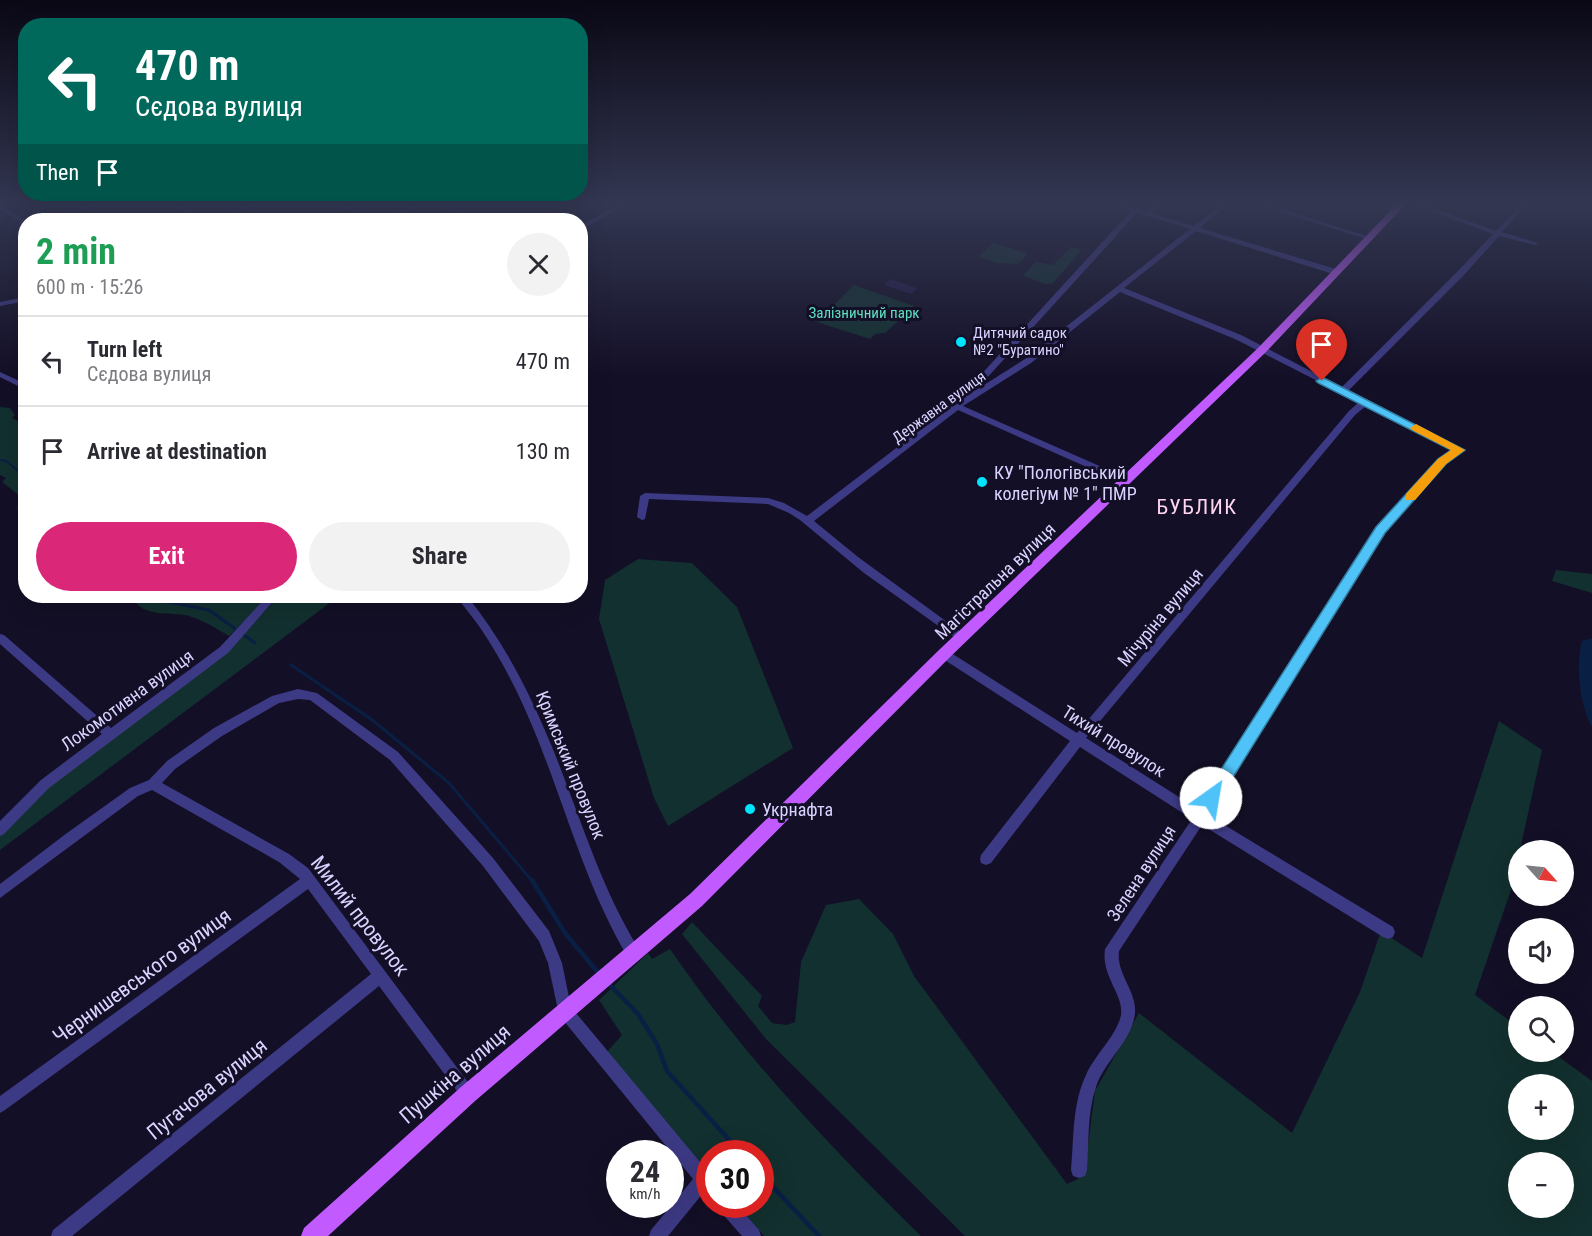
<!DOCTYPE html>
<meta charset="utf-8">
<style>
body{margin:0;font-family:"Roboto Condensed",sans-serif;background:#f2f2f3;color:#2b2b33;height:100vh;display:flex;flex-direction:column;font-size:22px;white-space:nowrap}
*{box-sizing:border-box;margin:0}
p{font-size:20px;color:#7c7c81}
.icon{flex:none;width:33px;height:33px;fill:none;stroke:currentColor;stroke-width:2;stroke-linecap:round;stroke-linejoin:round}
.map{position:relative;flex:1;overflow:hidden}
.details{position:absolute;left:18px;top:213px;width:570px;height:390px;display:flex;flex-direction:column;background:#fff;border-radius:24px;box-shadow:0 6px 24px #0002}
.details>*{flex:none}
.top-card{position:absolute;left:18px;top:18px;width:570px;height:183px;border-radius:24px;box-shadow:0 6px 24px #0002;background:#00695c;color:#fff;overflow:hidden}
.needle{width:39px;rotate:117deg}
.buttons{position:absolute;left:1508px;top:840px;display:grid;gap:12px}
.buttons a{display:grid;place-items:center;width:66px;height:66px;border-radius:50%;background:#fff;box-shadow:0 6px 24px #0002;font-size:30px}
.speed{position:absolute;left:606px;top:1140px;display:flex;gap:12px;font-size:30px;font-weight:700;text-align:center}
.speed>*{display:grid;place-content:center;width:78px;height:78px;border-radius:50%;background:#fff;box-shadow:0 6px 24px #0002;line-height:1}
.speed small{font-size:15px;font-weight:400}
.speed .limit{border:9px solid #d22;background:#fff;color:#111}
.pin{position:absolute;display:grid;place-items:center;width:51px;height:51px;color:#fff;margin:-62px -26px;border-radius:50% 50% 50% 0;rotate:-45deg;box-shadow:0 0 6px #0007}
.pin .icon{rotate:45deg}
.me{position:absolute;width:66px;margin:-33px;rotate:32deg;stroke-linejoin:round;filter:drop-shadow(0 0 4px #0008)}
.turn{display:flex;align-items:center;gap:21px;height:126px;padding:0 18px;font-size:27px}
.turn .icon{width:78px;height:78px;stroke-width:2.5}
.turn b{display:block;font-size:42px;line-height:51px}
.then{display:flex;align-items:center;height:57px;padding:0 18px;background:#0003;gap:12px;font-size:22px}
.round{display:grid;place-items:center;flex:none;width:63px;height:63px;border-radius:32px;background:#f2f2f3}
.summary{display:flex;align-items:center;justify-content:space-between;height:102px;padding:0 18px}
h1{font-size:36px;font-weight:700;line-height:45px;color:#1e9e55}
.action{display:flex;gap:12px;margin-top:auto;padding:12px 18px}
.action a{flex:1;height:69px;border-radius:36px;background:#db2777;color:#fff;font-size:24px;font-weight:700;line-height:69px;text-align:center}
.action a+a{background:#f2f2f3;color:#2b2b33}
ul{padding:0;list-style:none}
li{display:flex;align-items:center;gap:18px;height:90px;padding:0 18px;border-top:2px solid #e1e1e2}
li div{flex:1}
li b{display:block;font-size:22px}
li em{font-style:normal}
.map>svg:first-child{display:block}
.green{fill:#12302f;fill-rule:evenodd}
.water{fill:#0a1f44}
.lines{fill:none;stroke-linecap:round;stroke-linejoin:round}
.stream-far2{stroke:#0a1f44;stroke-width:2}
.stream-far1{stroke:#0a1f44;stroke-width:3}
.stream{stroke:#0a1f44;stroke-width:4.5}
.building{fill:#241b47}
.minor{fill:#3d3a85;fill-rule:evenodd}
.major{fill:#c25bff;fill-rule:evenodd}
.route{fill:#4fc3f7;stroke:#337fa1;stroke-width:1.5}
.slow{fill:#f59e0b}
.poi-dot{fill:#00e5ff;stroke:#130f26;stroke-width:2}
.labels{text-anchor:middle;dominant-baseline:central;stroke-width:6;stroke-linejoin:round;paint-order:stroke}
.far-park-label{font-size:15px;fill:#5fe0c0;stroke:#130f26}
.far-poi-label{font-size:15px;fill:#d9d4ff;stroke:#130f26;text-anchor:start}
.far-street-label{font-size:15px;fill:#d9d4ff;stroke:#130f26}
.poi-label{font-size:18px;fill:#d9d4ff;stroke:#130f26;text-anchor:start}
.street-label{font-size:18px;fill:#d9d4ff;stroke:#130f26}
.quarter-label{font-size:21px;letter-spacing:1.5px;fill:#ffd6f0;stroke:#130f26}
.near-street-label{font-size:21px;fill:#d9d4ff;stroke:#130f26}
</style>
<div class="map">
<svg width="1592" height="1236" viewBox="0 0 1592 1236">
<rect width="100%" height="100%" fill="#130f26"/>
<g class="green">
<path d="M993 243 1024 252 1028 254 1018 264 996 263 978 257Z"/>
<path d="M1071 247 1082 250 1053 283 1046 284 1023 276 1035 262 1053 265Z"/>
<path d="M854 285 914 306 885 333 875 334 870 339 817 322Z"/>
<path d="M0 407 10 408 15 415 12 418 25 425V534L17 508 25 500 2 482 6 478 0 475Z"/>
<path d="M638 559 692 563 737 607 793 748 668 826 654 798 599 619 605 580Z"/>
<path d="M1556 570 1592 574V593L1552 581Z"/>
<path d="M133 596 242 599 246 596H265L253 612 229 636C217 629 205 621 192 617 174 610 140 620 133 596Z"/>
<path d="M279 596H339L0 850V835L34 797 230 649Z"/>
<path d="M1499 721 1542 750 1520 850H1518L1513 884 1475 995 1518 1027V1052H1552L1592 1081V1236H965L766 1039 682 934 692 922 762 996 758 1006 772 1023 787 1025 795 1022 801 962 826 905 859 899 893 934 914 976 1067 1184 1084 1176 1095 1091 1139 1013 1292 1133 1360 992 1381 931 1422 958ZM1518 1084H1563V1130H1518ZM1518 1162H1563V1208H1518Z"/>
<path d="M670 949C742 1054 830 1147 921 1236H764L736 1205 760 1204V1154H710L709 1175 605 1054 622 1035 599 1000 648 953 652 959Z"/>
</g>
<path class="water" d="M1592 638V727C1580 707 1575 663 1582 641Z"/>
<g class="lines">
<g class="stream-far2">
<path d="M0 460 6 461 26 477"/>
<path d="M150 596 161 601"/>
</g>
<g class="stream-far1">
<path d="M158 600 209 610 255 643"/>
<path d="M291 665 371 719 449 783 533 882"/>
</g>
<g class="stream">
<path d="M532 880 565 933 600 975"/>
<path d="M609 984 638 1014 657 1044 667 1071 742 1154"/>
<path d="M760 1173 819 1236"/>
</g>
</g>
<path class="building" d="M890 279 917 288 911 294 884 285Z"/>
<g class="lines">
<g class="minor">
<path d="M0 204 26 221V226L0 209Z"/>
<path d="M91 204H100L57 220H49Z"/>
<path d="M171 204H179L206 220H199Z"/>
<path d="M249 204H258L220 220H212Z"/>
<path d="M337 204H345L377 220H370Z"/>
<path d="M414 204H422L389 220H382Z"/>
<path d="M435 204H443L479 220H472Z"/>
<path d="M619 204H627L580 231V226Z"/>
<path d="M1111 204H1121L1147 212 1156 204H1163L1153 214 1194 226 1222 204H1229L1200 228 1339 270V274H1333L1196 231 1124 288 1241 335 1342 387 1458 271 1493 234 1412 204H1421L1496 231 1521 204H1527L1502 232 1538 243 1535 245 1499 236 1464 275 1349 390 1463 450 1445 464 1384 532 1208 815 1393 927 1395 932 1393 937 1388 939 1383 937 1202 825 1119 951C1116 974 1137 991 1135 1013 1132 1042 1104 1061 1096 1087 1087 1113 1089 1143 1087 1170L1085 1176 1079 1178 1073 1176 1071 1170C1074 1139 1072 1104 1086 1075 1094 1056 1117 1035 1121 1015 1124 994 1101 977 1105 949L1192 819 1080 747 991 863 986 865 981 863 980 859 981 855 1070 741 940 657 939 654 940 651H948L1077 733 1349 411 1359 402 1235 339 1120 292 1031 363 963 406 1129 479 1131 481 1129 483H1123L958 410 814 521 858 557 965 635 966 638 965 641 961 642 864 573 800 520 789 513 768 504 649 499 645 519 642 520 637 517 640 496 645 493 768 498 784 503 807 516 954 404 1131 211ZM1137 213 1190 229 1025 359 976 390ZM1366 406 1452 450 1439 460 1378 528 1198 809 1086 738 1355 415Z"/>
<path d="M1255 204H1265L1372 238 1367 239Z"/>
<path d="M26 297V301L0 306V302Z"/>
<path d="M0 372 26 384V390L0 377Z"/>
<path d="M267 596H278L228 653 49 788 4 834 0 836V821L41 780 102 734 0 644V634L4 635 111 728 220 647Z"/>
<path d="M457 596H467C504 642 530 693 552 747 580 815 600 887 639 949L641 954 639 959 634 961 629 959C583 883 563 795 527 714 514 684 499 656 481 629 474 618 464 608 457 596Z"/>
<path d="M298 689 317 693 398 752 493 858 549 931 562 963 571 1007 710 1174V1195L704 1192 668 1236H649L651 1230 693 1179 559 1015 548 963 539 941 483 866 390 760 310 700 298 699 279 703 222 736 175 769 162 783 289 854 308 868 473 1089 476 1094 473 1099 468 1102 463 1099 379 986 72 1236H51L53 1230 371 974 308 889 5 1110 0 1113V1096L300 879 279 862 152 790 138 796 0 898V884L67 833 130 788 149 780 167 761 214 728 272 696Z"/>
<path d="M717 1204H736L759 1230 761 1236H742L719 1210Z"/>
</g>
<path class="major" d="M1397 204H1406L1266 352 949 658 702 906 475 1101 328 1236H301L304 1228 461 1087 690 894 939 650 1258 348Z"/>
</g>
<linearGradient id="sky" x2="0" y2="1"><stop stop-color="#0a0815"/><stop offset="0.54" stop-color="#333752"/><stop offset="1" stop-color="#333752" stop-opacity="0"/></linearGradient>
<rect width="1592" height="377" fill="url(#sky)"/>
<path class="route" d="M1322 377 1465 450 1446 464 1385 533 1217 803 1211 805 1206 803 1203 798 1206 793 1376 527 1438 459 1451 450 1318 383 1316 381Z"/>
<path class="slow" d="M1416 424 1465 450 1446 464 1415 500H1406V494L1438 459 1451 450 1412 430 1410 428Z"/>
<g class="poi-dot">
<circle cx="961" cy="342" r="6"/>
<circle cx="982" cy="482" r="6"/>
<circle cx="750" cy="809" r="6"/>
</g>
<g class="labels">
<g class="far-park-label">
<text x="864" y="313">Залізничний парк</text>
</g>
<g class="far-poi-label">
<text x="973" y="333">Дитячий садок<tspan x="973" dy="17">№2 "Буратино"</tspan></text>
</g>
<g class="far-street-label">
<text transform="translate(939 407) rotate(-36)">Державна вулиця</text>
</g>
<g class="poi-label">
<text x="994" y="472">КУ "Пологівський<tspan x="994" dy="21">колегіум № 1" ПМР</tspan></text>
<text x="762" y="809">Укрнафта</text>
</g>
<g class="street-label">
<text transform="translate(995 581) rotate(-44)">Магістральна вулиця</text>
<text transform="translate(1160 617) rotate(-50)">Мічуріна вулиця</text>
<text transform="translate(127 700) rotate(-36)">Локомотивна вулиця</text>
<text transform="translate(1114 741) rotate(32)">Тихий провулок</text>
<text transform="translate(571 765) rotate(68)">Кримський провулок</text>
<text transform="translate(1141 873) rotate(-57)">Зелена вулиця</text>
</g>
<g class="quarter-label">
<text x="1197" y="507">БУБЛИК</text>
</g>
<g class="near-street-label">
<text transform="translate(360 916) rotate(52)">Милий провулок</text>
<text transform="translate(142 976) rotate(-36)">Чернишевського вулиця</text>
<text transform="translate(455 1074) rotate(-41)">Пушкіна вулиця</text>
<text transform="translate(207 1089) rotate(-39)">Пугачова вулиця</text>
</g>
</g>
</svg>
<div class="buttons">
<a><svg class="needle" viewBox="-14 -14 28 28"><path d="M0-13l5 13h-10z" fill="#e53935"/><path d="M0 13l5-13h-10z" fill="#7c7c81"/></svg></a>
<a><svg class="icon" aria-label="sound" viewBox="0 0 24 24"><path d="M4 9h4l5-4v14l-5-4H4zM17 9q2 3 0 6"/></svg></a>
<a><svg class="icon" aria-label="search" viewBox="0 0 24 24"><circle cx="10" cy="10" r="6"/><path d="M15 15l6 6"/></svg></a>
<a>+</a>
<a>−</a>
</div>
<div class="speed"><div>24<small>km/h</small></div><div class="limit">30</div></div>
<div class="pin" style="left:1322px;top:381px;background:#d93025"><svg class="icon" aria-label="arrive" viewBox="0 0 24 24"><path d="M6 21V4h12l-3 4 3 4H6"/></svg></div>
<svg class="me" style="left:1211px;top:798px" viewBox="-20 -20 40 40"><circle r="19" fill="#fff"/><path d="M0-13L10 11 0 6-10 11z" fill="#4fc3f7"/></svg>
<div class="top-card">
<div class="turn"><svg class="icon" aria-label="left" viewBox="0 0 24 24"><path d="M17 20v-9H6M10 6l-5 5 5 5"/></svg><div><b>470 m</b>Сєдова вулиця</div></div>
<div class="then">Then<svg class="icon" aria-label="arrive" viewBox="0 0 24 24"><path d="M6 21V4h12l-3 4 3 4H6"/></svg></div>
</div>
<section class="details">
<div class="summary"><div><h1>2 min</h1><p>600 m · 15:26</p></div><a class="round"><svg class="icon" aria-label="close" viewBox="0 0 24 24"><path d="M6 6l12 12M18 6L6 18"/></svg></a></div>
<ul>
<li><svg class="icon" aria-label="left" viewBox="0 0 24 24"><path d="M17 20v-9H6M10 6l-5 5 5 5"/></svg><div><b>Turn left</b><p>Сєдова вулиця</p></div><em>470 m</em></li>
<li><svg class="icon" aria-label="arrive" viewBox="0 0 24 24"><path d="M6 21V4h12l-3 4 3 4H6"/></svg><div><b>Arrive at destination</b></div><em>130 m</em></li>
</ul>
<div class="action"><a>Exit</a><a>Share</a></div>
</section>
</div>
